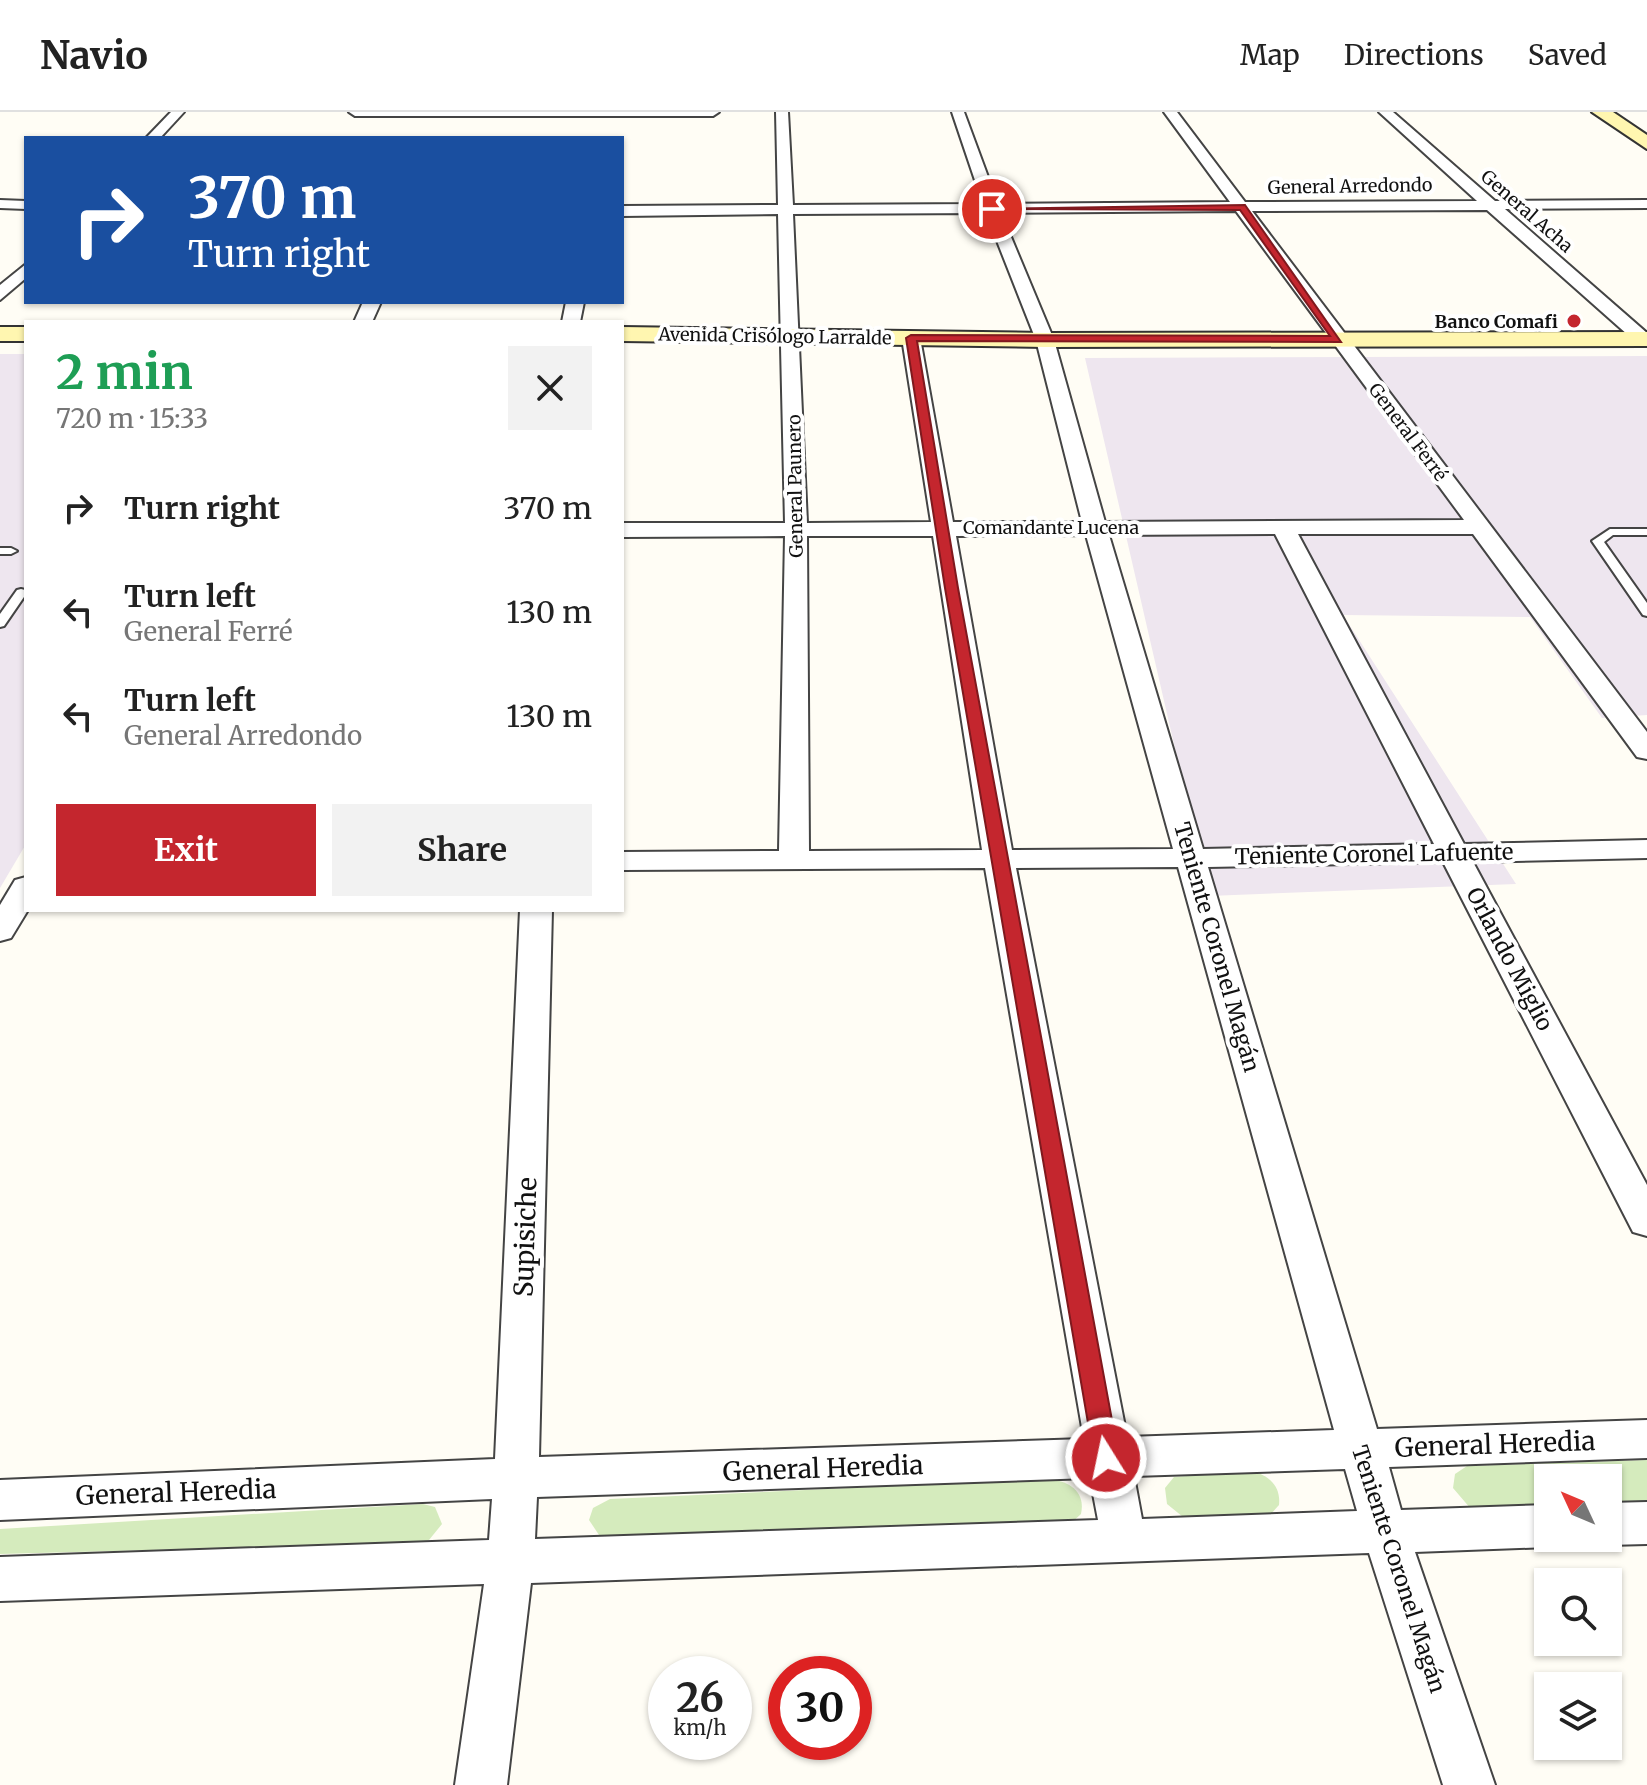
<!DOCTYPE html>
<meta charset="utf-8">
<style>
body{margin:0;font-family:Merriweather,serif;background:#f2f2f2;color:#222;height:100vh;display:flex;flex-direction:column;font-size:30px;white-space:nowrap}
*{box-sizing:border-box;margin:0}
p{font-size:26px;color:#767676}
.icon{flex:none;width:44px;height:44px;fill:none;stroke:currentColor;stroke-width:2;stroke-linecap:round;stroke-linejoin:round}
.map{position:relative;flex:1;overflow:hidden}
.sheet{position:absolute;left:24px;top:208px;width:600px;height:592px;display:flex;flex-direction:column;background:#fff;border-radius:0px;box-shadow:0 2px 6px #0004}
.sheet>*{flex:none}
.guide{position:absolute;left:24px;top:24px;width:600px;height:168px;border-radius:0px;box-shadow:0 2px 6px #0004;background:#1a4fa0;color:#fff;overflow:hidden}
.needle{width:52px;rotate:314deg}
.controls{position:absolute;left:1534px;top:1352px;display:grid;gap:16px}
.controls a{display:grid;place-items:center;width:88px;height:88px;border-radius:0px;background:#fff;box-shadow:0 2px 6px #0004;font-size:40px}
.speed{position:absolute;left:648px;top:1544px;display:flex;gap:16px;font-size:40px;font-weight:700;text-align:center}
.speed>*{display:grid;place-content:center;width:104px;height:104px;border-radius:50%;background:#fff;box-shadow:0 2px 6px #0004;line-height:1}
.speed small{font-size:20px;font-weight:400}
.speed .limit{border:12px solid #d22;background:#fff;color:#111}
.pin{position:absolute;display:grid;place-items:center;width:68px;height:68px;color:#fff;margin:-34px;border:4px solid #fff;border-radius:50%;box-shadow:0 2px 8px #0007}
.me{position:absolute;width:88px;margin:-44px;rotate:350deg;stroke-linejoin:round;filter:drop-shadow(0 0 6px #0008)}
.turn{display:flex;align-items:center;gap:28px;height:168px;padding:0 32px;font-size:36px}
.turn .icon{width:104px;height:104px;stroke-width:2.5}
.turn b{display:block;font-size:56px;line-height:68px}
.round{display:grid;place-items:center;flex:none;width:84px;height:84px;border-radius:0px;background:#f2f2f2}
.overview{display:flex;align-items:center;justify-content:space-between;height:136px;padding:0 32px}
h1{font-size:48px;font-weight:700;line-height:60px;color:#1e9e55}
.action{display:flex;gap:16px;margin-top:auto;padding:16px 32px}
.action a{flex:1;height:92px;border-radius:0px;background:#c4262e;color:#fff;font-size:32px;font-weight:700;line-height:92px;text-align:center}
.action a+a{background:#f2f2f2;color:#222}
ul{padding:0;list-style:none}
li{display:flex;align-items:center;gap:24px;height:104px;padding:0 32px}
li div{flex:1}
li b{display:block;font-size:30px}
li em{font-style:normal}
header{display:flex;align-items:center;gap:48px;box-sizing:border-box;height:112px;padding:0 40px;background:#fff;border-bottom:2px solid #e0e0e0}
header strong{font-size:38px}
nav{display:flex;gap:44px;margin-inline-start:auto;font-size:28px}
.map>svg:first-child{display:block}
.industrial{fill:#eee6ef}
.green{fill:#d5ebbd}
.lines{fill:none;stroke-linecap:round;stroke-linejoin:round}
.service-casing{stroke:#444;stroke-width:4}
.minor-casing{stroke:#444;stroke-width:4}
.secondary-casing{stroke:#333;stroke-width:4}
.service{fill:#fff;fill-rule:evenodd}
.minor{fill:#fff;fill-rule:evenodd}
.secondary{fill:#fff6b0;fill-rule:evenodd}
.route{fill:#c4262e;stroke:#7f191e;stroke-width:2}
.poi-dot{fill:#c4262e;stroke:#fff;stroke-width:3}
.labels{text-anchor:middle;dominant-baseline:central;stroke-width:8;stroke-linejoin:round;paint-order:stroke}
.far-street-label{font-size:18px;fill:#111;stroke:#fff}
.far-poi-label{font-size:18px;font-weight:bold;fill:#111;stroke:#fff;text-anchor:end}
.street-label{font-size:22px;fill:#111;stroke:#fff}
.near-street-label{font-size:26px;fill:#111;stroke:#fff}
</style>
<header>
<strong>Navio</strong>
<nav><a>Map</a><a>Directions</a><a>Saved</a></nav>
</header>
<div class="map">
<svg width="1647" height="1673" viewBox="0 0 1647 1673">
<rect width="100%" height="100%" fill="#fffdf5"/>
<g class="industrial">
<path d="M0 242H26V732L0 776Z"/>
<path d="M1647 244V603L1602 606 1530 505 1343 503 1516 772 1209 784 1085 246Z"/>
</g>
<g class="green">
<path d="M1647 1348V1395L1608 1396V1366H1548V1398L1471 1397 1453 1376 1455 1362 1467 1354Z"/>
<path d="M1251 1359C1269 1363 1281 1374 1279 1393L1269 1404 1188 1409 1167 1392 1165 1376 1174 1365Z"/>
<path d="M1047 1367C1068 1368 1086 1379 1081 1402L1069 1413 612 1426 599 1423 589 1408 593 1396 610 1387Z"/>
<path d="M423 1392 435 1395 442 1412 429 1428 421 1431 0 1442V1417Z"/>
</g>
<g class="lines">
<g class="service-casing">
<g id="service">
<path d="M1647 417V423H1613L1604 430 1647 491V504L1643 503 1592 429 1610 417Z"/>
<path d="M0 436H11L17 439 11 442H0Z"/>
<path d="M21 477 25 478 26 482 4 514 0 515V502L17 478Z"/>
</g>
</g>
<g class="minor-casing">
<g id="minor">
<path d="M171 0H184L160 26H146Z"/>
<path d="M349 0H719L713 4H355Z"/>
<path d="M776 0H788L793 93 983 92 952 0H964L998 92 1230 90 1164 0H1177L1245 90 1477 89 1379 0H1393L1495 89 1647 88V96L1505 97 1647 221V231H1637L1487 98 1252 99 1647 620V647L1637 645 1473 422H1298L1464 732 1647 728V746L1473 750 1647 1073V1124L1633 1120 1443 750 1208 755 1377 1317 1647 1308V1346L1389 1355 1401 1398 1548 1393V1426H1565L1548 1435 1415 1440 1495 1673H1443L1369 1441 531 1471 507 1673H455L484 1472 0 1489V1445L489 1428 492 1387 0 1408V1368L495 1347 520 798H552L539 1345 1084 1327 985 756 622 758V740L779 739 785 424 622 425V411H785L778 102 622 104V94L778 93ZM1236 99 1464 408 1105 410 1054 228 1001 101ZM986 101 1036 228 1082 410H953L920 226 911 221 902 226 931 410 807 411 793 102ZM1275 422 1434 732 1203 737 1109 423ZM1086 423 1173 737 1012 738 956 424ZM807 424H933L982 738 809 739ZM1178 755 1334 1318 1127 1325 1016 756ZM1345 1357 1357 1399 1142 1407 1134 1364ZM1090 1366 1098 1408 535 1427 537 1385Z"/>
<path d="M0 88 26 89V97L0 96Z"/>
<path d="M26 152V166L0 188V173Z"/>
<path d="M363 190H381L372 210H354Z"/>
<path d="M566 190H584L580 210H562Z"/>
<path d="M26 765 28 798 11 826 0 829V793L15 768Z"/>
<path d="M1647 1390V1432L1608 1433 1592 1427 1608 1426V1391Z"/>
</g>
</g>
<g class="secondary-casing">
<g id="secondary">
<path d="M1592 0H1613L1647 23V37Z"/>
<rect x="0" y="215" width="26" height="14"/>
<path d="M622 215 1045 221 1647 220V234L1045 235 622 229Z"/>
</g>
</g>
<use href="#service" class="service"/>
<use href="#minor" class="minor"/>
<use href="#secondary" class="secondary"/>
</g>
<path class="route" d="M1245 93 1341 230 917 229 958 476 1119 1346 1115 1354 1106 1358 1098 1354 1094 1346 945 476 906 226 911 223 1330 224 1240 98 987 97Z"/>
<circle class="poi-dot" cx="1574" cy="209" r="8"/>
<g class="labels">
<g class="far-street-label">
<text transform="translate(1350 74) rotate(-1)">General Arredondo</text>
<text transform="translate(1527 99) rotate(41)">General Acha</text>
<text transform="translate(775 224) rotate(1)">Avenida Crisólogo Larralde</text>
<text transform="translate(1408 320) rotate(53)">General Ferré</text>
<text transform="translate(795 374) rotate(-91)">General Paunero</text>
<text x="1051" y="415">Comandante Lucena</text>
</g>
<g class="far-poi-label">
<text x="1558" y="209">Banco Comafi</text>
</g>
<g class="street-label">
<text transform="translate(1374 742) rotate(-1)">Teniente Coronel Lafuente</text>
<text transform="translate(1217 835) rotate(74)">Teniente Coronel Magán</text>
<text transform="translate(1510 847) rotate(62)">Orlando Miglio</text>
<text transform="translate(1399 1457) rotate(72)">Teniente Coronel Magán</text>
</g>
<g class="near-street-label">
<text transform="translate(525 1125) rotate(-88)">Supisiche</text>
<text transform="translate(1495 1332) rotate(-2)">General Heredia</text>
<text transform="translate(823 1356) rotate(-2)">General Heredia</text>
<text transform="translate(176 1380) rotate(-2)">General Heredia</text>
</g>
</g>
</svg>
<div class="controls">
<a><svg class="needle" viewBox="-14 -14 28 28"><path d="M0-13l5 13h-10z" fill="#e53935"/><path d="M0 13l5-13h-10z" fill="#767676"/></svg></a>
<a><svg class="icon" aria-label="search" viewBox="0 0 24 24"><circle cx="10" cy="10" r="6"/><path d="M15 15l6 6"/></svg></a>
<a><svg class="icon" aria-label="layers" viewBox="0 0 24 24"><path d="M12 4l9 5-9 5-9-5zM3 14l9 5 9-5"/></svg></a>
</div>
<div class="speed"><div>26<small>km/h</small></div><div class="limit">30</div></div>
<div class="pin" style="left:992px;top:97px;background:#d93025"><svg class="icon" aria-label="arrive" viewBox="0 0 24 24"><path d="M6 21V4h12l-3 4 3 4H6"/></svg></div>
<svg class="me" style="left:1106px;top:1346px" viewBox="-20 -20 40 40"><circle r="17" fill="#c4262e" stroke="#fff" stroke-width="3"/><path d="M0-11L8 9 0 5-8 9z" fill="#fff"/></svg>
<div class="guide">
<div class="turn"><svg class="icon" aria-label="right" viewBox="0 0 24 24"><path d="M7 20v-9h11M14 6l5 5-5 5"/></svg><div><b>370 m</b>Turn right</div></div>
</div>
<section class="sheet">
<div class="overview"><div><h1>2 min</h1><p>720 m · 15:33</p></div><a class="round"><svg class="icon" aria-label="close" viewBox="0 0 24 24"><path d="M6 6l12 12M18 6L6 18"/></svg></a></div>
<ul>
<li><svg class="icon" aria-label="right" viewBox="0 0 24 24"><path d="M7 20v-9h11M14 6l5 5-5 5"/></svg><div><b>Turn right</b></div><em>370 m</em></li>
<li><svg class="icon" aria-label="left" viewBox="0 0 24 24"><path d="M17 20v-9H6M10 6l-5 5 5 5"/></svg><div><b>Turn left</b><p>General Ferré</p></div><em>130 m</em></li>
<li><svg class="icon" aria-label="left" viewBox="0 0 24 24"><path d="M17 20v-9H6M10 6l-5 5 5 5"/></svg><div><b>Turn left</b><p>General Arredondo</p></div><em>130 m</em></li>
</ul>
<div class="action"><a>Exit</a><a>Share</a></div>
</section>
</div>
